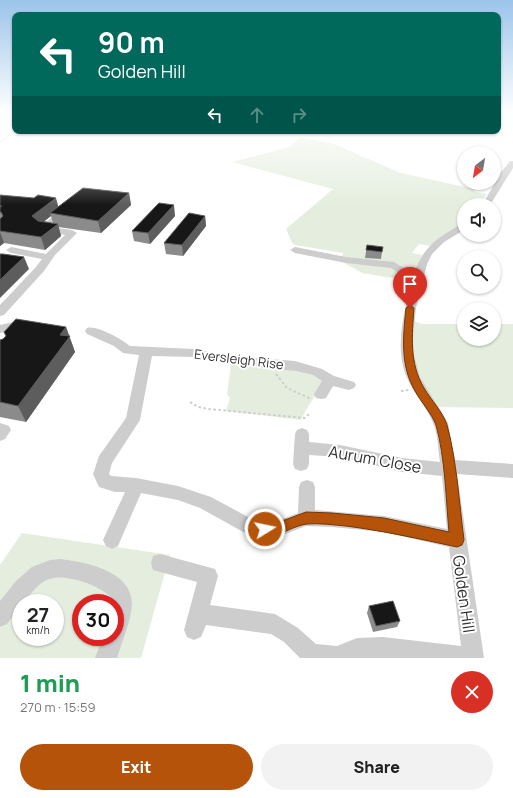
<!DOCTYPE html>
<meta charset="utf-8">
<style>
body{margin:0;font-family:Manrope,sans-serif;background:#f2f2f2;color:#222;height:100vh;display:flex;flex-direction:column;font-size:15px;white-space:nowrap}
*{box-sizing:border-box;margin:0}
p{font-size:13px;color:#767676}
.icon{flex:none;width:22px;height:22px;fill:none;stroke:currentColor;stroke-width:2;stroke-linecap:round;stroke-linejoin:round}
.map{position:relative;height:658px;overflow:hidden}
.panel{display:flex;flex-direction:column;background:#fff;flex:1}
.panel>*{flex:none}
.banner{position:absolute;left:12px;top:12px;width:489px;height:122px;border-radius:8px;box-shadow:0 1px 3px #0004;background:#00695c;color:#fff;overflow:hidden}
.needle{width:26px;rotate:211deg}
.buttons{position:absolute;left:457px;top:146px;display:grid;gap:8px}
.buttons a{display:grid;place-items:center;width:44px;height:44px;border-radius:50%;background:#fff;box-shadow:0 1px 3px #0004;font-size:20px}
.speed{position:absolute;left:12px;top:594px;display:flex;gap:8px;font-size:20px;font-weight:700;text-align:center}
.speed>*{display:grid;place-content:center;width:52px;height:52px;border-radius:50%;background:#fff;box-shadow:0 1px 3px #0004;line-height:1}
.speed small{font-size:10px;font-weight:400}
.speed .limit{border:6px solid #d22;background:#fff;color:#111}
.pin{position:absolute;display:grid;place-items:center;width:34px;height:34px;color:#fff;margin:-41px -17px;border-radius:50% 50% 50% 0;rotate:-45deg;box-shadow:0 0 4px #0007}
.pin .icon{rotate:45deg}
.me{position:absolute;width:44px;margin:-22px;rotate:80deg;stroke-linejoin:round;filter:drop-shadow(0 0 3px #0008)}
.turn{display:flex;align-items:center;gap:14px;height:84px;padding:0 20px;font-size:18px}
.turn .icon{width:52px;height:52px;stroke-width:2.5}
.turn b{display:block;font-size:28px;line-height:34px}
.lanes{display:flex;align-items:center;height:38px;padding:0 20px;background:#0003;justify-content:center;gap:20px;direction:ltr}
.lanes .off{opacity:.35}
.round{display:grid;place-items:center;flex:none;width:42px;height:42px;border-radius:21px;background:#f2f2f2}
.head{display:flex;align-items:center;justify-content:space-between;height:68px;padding:0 20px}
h1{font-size:24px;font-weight:800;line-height:30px;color:#1e9e55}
.primary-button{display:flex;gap:8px;margin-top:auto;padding:8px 20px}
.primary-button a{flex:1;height:46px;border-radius:24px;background:#b45309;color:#fff;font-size:16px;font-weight:800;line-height:46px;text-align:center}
.primary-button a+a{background:#f2f2f2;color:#222}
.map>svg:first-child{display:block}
.green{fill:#e5eede;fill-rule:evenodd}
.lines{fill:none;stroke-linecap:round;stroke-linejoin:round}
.path-far1{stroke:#cdcdcd;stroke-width:1;stroke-dasharray:1 1;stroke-linecap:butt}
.path{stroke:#cdcdcd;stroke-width:2;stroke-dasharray:2.5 2.5;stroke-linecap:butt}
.minor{fill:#cdcdcd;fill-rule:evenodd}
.wall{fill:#8b8b8b;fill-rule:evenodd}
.shaded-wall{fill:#5d5d5d}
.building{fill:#171717;stroke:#5d5d5d}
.route{fill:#b45309;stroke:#753606}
.labels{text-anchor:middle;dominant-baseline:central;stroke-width:4;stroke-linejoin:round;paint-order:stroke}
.street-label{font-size:13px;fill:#303030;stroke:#fff}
.near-street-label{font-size:16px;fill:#303030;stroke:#fff}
</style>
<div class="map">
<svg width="513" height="658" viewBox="0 0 513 658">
<rect width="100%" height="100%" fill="#fff"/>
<g class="green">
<path d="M300 137 334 144 401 173 474 189 475 192 487 194 479 205H464V223L430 246 419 244 412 253 422 255 411 281 362 273 341 261 343 253 295 245 292 243 286 229 333 189 232 162 290 147Z"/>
<path d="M414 321 422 324H464V339H494V324H513V408L436 407 426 395 411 361Z"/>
<path d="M233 363 271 366 317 376 323 381C318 394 307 406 301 420L226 411 230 398 227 394 231 365Z"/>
<path d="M22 533 170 555 141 658H0V565ZM21 603H55V637H21ZM81 603H115V637H81Z"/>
</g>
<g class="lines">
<path class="path-far1" d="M0 142 16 131"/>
<g class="path">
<path d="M276 374 287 388 311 399"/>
<path d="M401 391 409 390"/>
<path d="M190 402 198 407 209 409 305 418 309 414"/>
</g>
<g class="minor">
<path d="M510 161H513V168L490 205H482L502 171Z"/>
<path d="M65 208 69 211 68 213 50 227 72 230 77 233 55 255 44 271 4 315 0 316V305L36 267 42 259 11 253 6 250 11 247 46 254 65 235 42 231 37 228Z"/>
<path d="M464 223V230L444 242 432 254 427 264 416 308 413 338 414 355 420 377 448 423 455 460 513 464V478L457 474 484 658H300L284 642 271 634 206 625 201 637 194 640 187 637 184 630 197 582 153 570 151 563 153 556 160 554 215 569 218 576 210 605 275 614 298 628 316 644 337 646 357 638 383 637 461 646 449 547 384 532 332 527 306 526 285 534 265 537 247 534 200 508 178 500 141 493 118 546 112 549 106 546 103 540 125 492H115L99 487 93 474 99 456 126 418 139 355 123 353 114 346 87 334 85 331 87 328C97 325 121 339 130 346L194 349 231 356 295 361 322 369 334 376 354 382 356 385 354 388 349 390 333 386 326 398 321 399 316 398 314 394 322 381 313 375 295 371 231 364 194 357 152 356 140 420 112 463 109 474 111 476 136 478 178 486 211 497 250 518 265 521 285 518 298 513 299 487 301 482 307 480 313 482 315 487V510L384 516 447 529 442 476 402 472 340 457 309 455V464L307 469 301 471 295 469 293 464 295 434 297 430 302 428 307 430 309 434V442L340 445 402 458 440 462C438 450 438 434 433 423 427 407 414 394 407 378 394 349 404 310 412 282L391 268 346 263 295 253 290 250 295 247 346 257 394 262 414 274C420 254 432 241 450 231 454 228 459 225 464 223Z"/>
<path d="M22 320 26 321 28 324 26 327 0 333V325Z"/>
<path d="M0 423 9 426 11 430 5 439 0 441Z"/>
<path d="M60 559C86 562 132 571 132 604 131 622 122 641 117 658H95L103 637H115V603H112L111 597C99 585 65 573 49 579 38 583 30 595 23 603H21V606L7 624 0 627V601L16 581 32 567 50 560Z"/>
</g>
</g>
<g class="wall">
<path d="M129 193 131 205 101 233 58 227 61 236 45 250 4 243 0 246V195L58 207ZM51 216 53 223 44 221Z"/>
<path d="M175 216 150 244 134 241 132 231Z"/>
<path d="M205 216 206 226 183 256 166 254 164 243Z"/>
<path d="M367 245 382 252 381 259 365 258Z"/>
<path d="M66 327 75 352 26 422 0 417V340Z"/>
<path d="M369 606 400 621 397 627 373 632 367 613Z"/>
</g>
<g class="shaded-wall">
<path d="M129 193 131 205 101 233 98 221Z"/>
<path d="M56 198 59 209 50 213 51 216 36 228 32 216Z"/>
<path d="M174 205 175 216 150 244 148 233Z"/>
<path d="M205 216 206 226 183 256 182 245Z"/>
<path d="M58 224 61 236 45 250 41 237Z"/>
<path d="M0 232 4 243 0 246Z"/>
<path d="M24 257 29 269 0 298V280Z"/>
<path d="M66 327 75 352 26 422 18 406 60 335Z"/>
</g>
<g class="building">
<path d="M83 188 129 193 98 221 50 213Z"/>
<path d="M0 195 34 198 38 195 56 198 32 216 38 221 58 224 41 237 0 231V219L3 216 1 212H0V207L2 206H0Z"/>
<path d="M159 203 174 205 148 233 132 231Z"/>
<path d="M189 213 205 216 182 245 164 243Z"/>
<path d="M367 245 383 247 382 252 366 250Z"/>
<path d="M0 254H3L24 257 0 280Z"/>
<path d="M16 319 66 327 60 335 70 336 18 406 0 402V340L3 339 6 336 4 332Z"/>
<path d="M393 601 400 621 376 626 369 606Z"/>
</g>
<linearGradient id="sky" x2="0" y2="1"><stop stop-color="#9bc4ea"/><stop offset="0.55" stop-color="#fff"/><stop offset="1" stop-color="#fff" stop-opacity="0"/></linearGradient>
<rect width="513" height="205" fill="url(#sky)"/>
<path class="route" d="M410 305 414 308C412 335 409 363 424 388 431 400 443 412 447 425 457 462 459 502 464 540L462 545 457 547C420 539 384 531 346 526 334 525 319 523 307 524 291 526 276 540 260 534L258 529 260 525 285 520 306 512 332 513 384 518 449 532C446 499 445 457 436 425 432 414 421 402 415 391 400 365 403 337 406 308Z"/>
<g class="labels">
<g class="street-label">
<text transform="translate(239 359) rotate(7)">Eversleigh Rise</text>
</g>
<g class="near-street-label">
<text transform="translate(375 459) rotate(10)">Aurum Close</text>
<text transform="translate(464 594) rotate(82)">Golden Hill</text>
</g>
</g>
</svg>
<div class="buttons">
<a><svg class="needle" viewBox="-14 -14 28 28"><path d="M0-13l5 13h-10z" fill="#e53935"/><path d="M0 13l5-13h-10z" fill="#767676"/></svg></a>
<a><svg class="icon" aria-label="sound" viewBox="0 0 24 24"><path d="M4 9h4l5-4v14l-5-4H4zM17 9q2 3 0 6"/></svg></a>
<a><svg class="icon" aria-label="search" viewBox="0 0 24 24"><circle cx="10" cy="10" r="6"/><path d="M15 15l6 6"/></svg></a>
<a><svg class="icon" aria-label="layers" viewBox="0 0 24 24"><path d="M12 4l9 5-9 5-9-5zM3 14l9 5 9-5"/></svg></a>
</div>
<div class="speed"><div>27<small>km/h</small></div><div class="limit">30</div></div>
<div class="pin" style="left:410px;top:308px;background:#d93025"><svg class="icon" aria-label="arrive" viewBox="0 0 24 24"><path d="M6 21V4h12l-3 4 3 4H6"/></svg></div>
<svg class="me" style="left:265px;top:529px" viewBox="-20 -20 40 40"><circle r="17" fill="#b45309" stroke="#fff" stroke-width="3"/><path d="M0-11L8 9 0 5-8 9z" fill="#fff"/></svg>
<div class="banner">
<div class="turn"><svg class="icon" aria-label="left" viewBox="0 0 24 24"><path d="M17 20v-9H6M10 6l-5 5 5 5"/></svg><div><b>90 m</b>Golden Hill</div></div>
<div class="lanes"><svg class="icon" aria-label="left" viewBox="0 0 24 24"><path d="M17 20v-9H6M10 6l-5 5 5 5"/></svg><svg class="icon off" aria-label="ahead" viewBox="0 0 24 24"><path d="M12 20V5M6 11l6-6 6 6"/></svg><svg class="icon off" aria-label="right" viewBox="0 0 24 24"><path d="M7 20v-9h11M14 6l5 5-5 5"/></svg></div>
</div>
</div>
<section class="panel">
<div class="head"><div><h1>1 min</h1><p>270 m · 15:59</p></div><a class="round" style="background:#d93025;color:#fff"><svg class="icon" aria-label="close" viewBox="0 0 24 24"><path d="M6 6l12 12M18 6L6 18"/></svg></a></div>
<div class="primary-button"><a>Exit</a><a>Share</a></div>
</section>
